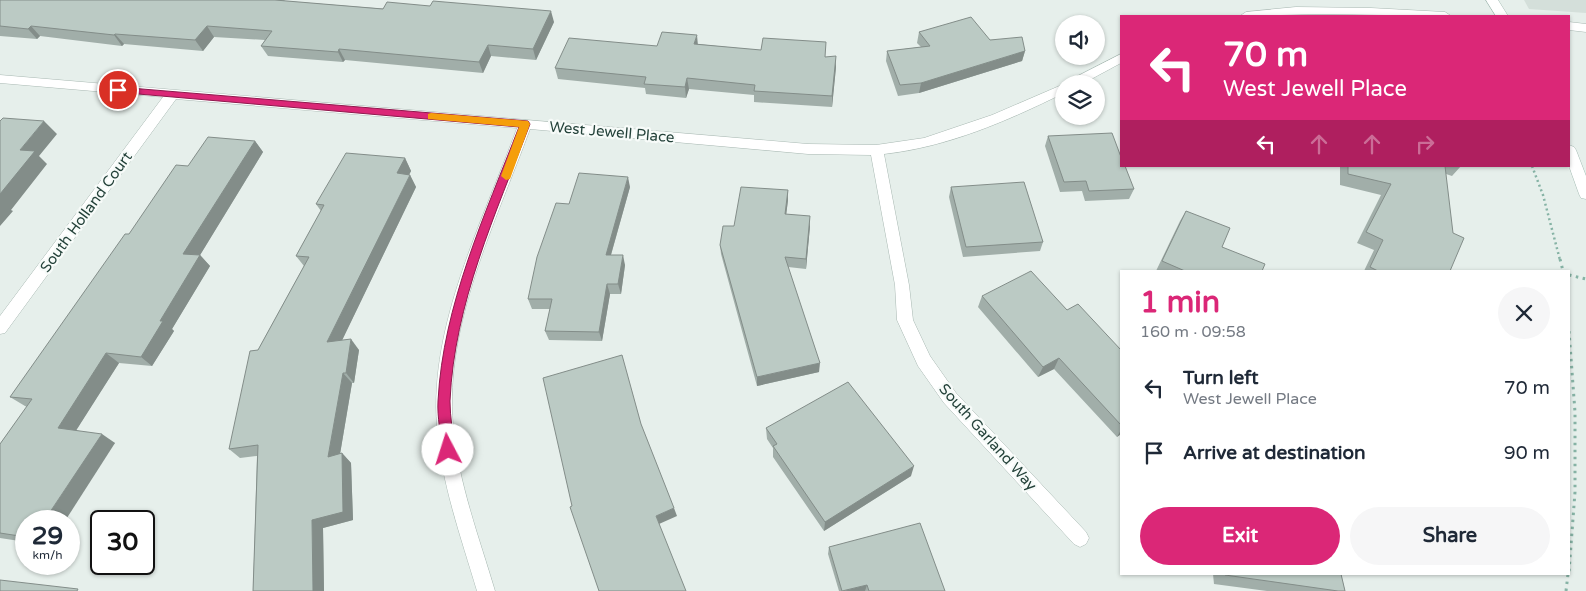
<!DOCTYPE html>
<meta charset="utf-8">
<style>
body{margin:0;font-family:"Varela Round",sans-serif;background:#f6f6f7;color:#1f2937;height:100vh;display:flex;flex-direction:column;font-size:19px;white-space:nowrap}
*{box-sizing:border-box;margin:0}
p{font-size:16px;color:#747a83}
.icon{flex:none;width:28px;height:28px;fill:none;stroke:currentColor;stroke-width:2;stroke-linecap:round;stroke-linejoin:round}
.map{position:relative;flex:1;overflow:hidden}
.panel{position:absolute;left:1120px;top:270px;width:450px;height:305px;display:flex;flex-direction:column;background:#fff;border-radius:0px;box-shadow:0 1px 4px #0004}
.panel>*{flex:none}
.guide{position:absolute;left:1120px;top:15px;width:450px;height:152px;border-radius:0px;box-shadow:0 1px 4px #0004;background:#db2777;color:#fff;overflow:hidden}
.tools{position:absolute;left:1055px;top:15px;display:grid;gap:10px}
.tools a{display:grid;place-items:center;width:50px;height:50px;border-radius:50%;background:#fff;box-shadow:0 1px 4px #0004;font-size:25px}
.speed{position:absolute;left:15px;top:510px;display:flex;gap:10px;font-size:25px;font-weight:700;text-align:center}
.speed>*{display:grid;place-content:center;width:65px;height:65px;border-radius:50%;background:#fff;box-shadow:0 1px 4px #0004;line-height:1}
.speed small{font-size:12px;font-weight:400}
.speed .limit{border:2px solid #111;border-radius:8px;background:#fff;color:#111}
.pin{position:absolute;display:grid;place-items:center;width:42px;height:42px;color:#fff;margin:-21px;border:2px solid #fff;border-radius:50%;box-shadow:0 1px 5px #0007}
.me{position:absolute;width:55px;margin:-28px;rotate:355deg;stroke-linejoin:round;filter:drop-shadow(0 0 4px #0008)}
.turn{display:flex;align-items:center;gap:18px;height:105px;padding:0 20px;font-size:22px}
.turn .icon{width:65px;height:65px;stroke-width:2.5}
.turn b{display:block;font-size:35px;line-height:42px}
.lanes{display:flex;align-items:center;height:48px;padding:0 20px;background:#0003;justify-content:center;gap:25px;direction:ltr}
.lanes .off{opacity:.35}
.round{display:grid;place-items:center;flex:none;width:52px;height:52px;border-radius:26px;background:#f6f6f7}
.headline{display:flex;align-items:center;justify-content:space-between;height:85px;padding:0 20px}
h1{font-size:30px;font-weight:700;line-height:38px;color:#db2777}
.cta{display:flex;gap:10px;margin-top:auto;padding:10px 20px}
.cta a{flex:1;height:58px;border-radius:30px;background:#db2777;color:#fff;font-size:20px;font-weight:700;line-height:58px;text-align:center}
.cta a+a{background:#f6f6f7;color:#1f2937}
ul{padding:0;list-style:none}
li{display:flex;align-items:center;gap:15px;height:65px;padding:0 20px}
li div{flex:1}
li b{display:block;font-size:19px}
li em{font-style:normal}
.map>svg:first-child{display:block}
.built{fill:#d4dfda}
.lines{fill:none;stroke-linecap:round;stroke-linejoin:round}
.street-casing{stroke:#a8b8b2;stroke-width:1}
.secondary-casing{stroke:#a4bbb3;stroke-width:1}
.path-far1{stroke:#86b3a5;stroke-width:2.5;stroke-dasharray:2 3;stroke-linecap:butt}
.path{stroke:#86b3a5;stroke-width:3;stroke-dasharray:2.5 4.5;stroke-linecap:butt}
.street{fill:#fff;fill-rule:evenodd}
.secondary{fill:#fff;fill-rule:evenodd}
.wall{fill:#a1aea9}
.shaded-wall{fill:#838d89}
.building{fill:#bbcac4;stroke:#838d89}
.route{fill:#db2777;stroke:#8e194d}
.slow{fill:#f59e0b}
.labels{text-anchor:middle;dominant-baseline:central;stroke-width:4.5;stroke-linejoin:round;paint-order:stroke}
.street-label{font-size:15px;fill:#24423a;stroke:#f7fbf9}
</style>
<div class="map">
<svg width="1586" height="591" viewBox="0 0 1586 591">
<rect width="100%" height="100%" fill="#e6efeb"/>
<path class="built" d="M1524 0H1586V13L1529 9Z"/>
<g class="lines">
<g class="street-casing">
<g id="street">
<path d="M1296 7 1371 8 1445 12 1451 16 1321 14 1240 16 1246 12Z"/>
<path d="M1569 22 1586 24V32L1569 30Z"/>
<path d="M1121 54V63L1082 84H1066L1068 81Z"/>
<path d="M0 75 808 144 876 145 924 138 992 115 1064 84V93C1007 121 948 147 884 154L909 285 913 320 930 356 956 393 1086 532 1089 538 1086 544 1080 547 1074 544 944 403 918 366 897 320 895 285 871 155 808 154 530 129C496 222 444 325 453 425 458 482 479 537 495 591H477C461 537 441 482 437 426 429 325 483 221 517 128L176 99 5 333 0 334V316L163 97 0 83Z"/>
</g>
</g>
<g class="secondary-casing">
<g id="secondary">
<path d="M1486 0H1498L1508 16H1496Z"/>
<path d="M1569 145 1574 147 1576 150 1586 176V199L1581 198 1579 194 1569 166Z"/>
</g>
</g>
<path class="path-far1" d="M1532 166 1543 195 1560 260"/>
<g class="path">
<path d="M1560 259 1563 271"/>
<path d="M1569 275 1586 279"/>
<path d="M1569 331 1575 412V492L1569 572"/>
<path d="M1566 591 1568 574"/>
</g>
<use href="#street" class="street"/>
<use href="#secondary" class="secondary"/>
</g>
<g class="wall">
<path d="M0 0H284L285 1 554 22 536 60 491 56 483 73 345 60 343 62 268 56 261 46 265 40 214 37 203 51 124 44 122 46 40 36 37 39 0 36Z"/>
<path d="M919 32 990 40 1025 51 1022 61 919 93 898 96 886 61 887 51 921 47 917 43Z"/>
<path d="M698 44 826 57 836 67 832 107 754 102V95L689 89 686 98 646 94 645 88 558 79 555 68 657 46Z"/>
<path d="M1048 136 1134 189 1129 199 1085 201 1082 191 1060 192 1045 146Z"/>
<path d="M255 141 263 152 200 255 210 266 172 329 174 331 152 366 119 363 76 430 115 443 26 521V542L0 538V444L27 407 25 406 10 397 129 234Z"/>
<path d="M405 158 411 171 409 175H410L416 187 342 340 359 350 354 383H352L340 454 342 453 351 463 353 520 323 528 324 591H253L257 456 240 458 229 449 258 350 304 266 296 256 321 211 316 204Z"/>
<path d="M1340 166H1461L1452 176 1446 174 1450 271H1364L1374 250 1357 243 1381 195 1340 185Z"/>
<path d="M630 187 611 255 625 265 621 294H610L602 341 549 340 545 331 550 309H532L528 299 569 204Z"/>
<path d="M951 187 1043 242 1040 251 963 257 949 197Z"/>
<path d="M788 190V200L786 215 810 226 806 269 788 267 819 372 757 386 721 254 720 245Z"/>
<path d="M1186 211 1222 247 1262 271H1156L1180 221Z"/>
<path d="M982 296 1067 310 1121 350V434L1117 437 1054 369 1038 377 978 307Z"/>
<path d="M766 428 911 476 824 531 773 457V448L767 439Z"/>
<path d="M829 547 945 591H839L828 554Z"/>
<path d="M1213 574H1341L1345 591H1267L1214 584Z"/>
</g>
<g class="shaded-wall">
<path d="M551 11 554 22 536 60 533 49Z"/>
<path d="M31 26 40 36 37 39 28 29Z"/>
<path d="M207 26 214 37 203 51 195 40Z"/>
<path d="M115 34 124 44 122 46 114 35Z"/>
<path d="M697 35 698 46 694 44Z"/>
<path d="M488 45 491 56 483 73 479 62Z"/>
<path d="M339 49 345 60 343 62 338 52Z"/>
<path d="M1025 51 1022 61 919 93 921 83Z"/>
<path d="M836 56V67L832 107V96Z"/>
<path d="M687 78 689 89 686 98 685 87Z"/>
<path d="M44 121 57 134 39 156 47 164 11 210 13 211 0 226V194L20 150Z"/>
<path d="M255 141 263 152 194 265 183 254Z"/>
<path d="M405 158 411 171 403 186 397 173Z"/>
<path d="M410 175 416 187 336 353 327 342Z"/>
<path d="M628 177 630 187 608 265 606 255Z"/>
<path d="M788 190V200L785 224V214Z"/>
<path d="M810 216V226L806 269V259Z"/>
<path d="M200 255 210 266 172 329 174 331 152 366 141 357 160 321Z"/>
<path d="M623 255 625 265 621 294 618 284Z"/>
<path d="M607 284 610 294 602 341 599 332Z"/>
<path d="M351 339 359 350 354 383 346 373Z"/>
<path d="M106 353 119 363 72 437 58 428Z"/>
<path d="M1059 358 1054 369 1038 377 1043 367Z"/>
<path d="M820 363 819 372 757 386V377Z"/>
<path d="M343 373 352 383 338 466 328 457Z"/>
<path d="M1121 430V434L1117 437Z"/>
<path d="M102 434 115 443 65 521H44Z"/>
<path d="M342 453 351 463 353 520 323 528 324 591H313L312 520Z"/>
<path d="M914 466 911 476 824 531 825 522Z"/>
<path d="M674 508 677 516 659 524 656 516Z"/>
<path d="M867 585 865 591H844Z"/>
</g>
<g class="building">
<path d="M0 0H275L383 9 387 2 430 6 433 1 551 11 533 49 488 45 479 62 339 49 338 52 261 46 272 31 207 26 195 40 115 34 114 35 31 26 28 29 0 26Z"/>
<path d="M971 17 990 40 1022 37 1025 51 921 83 900 85 887 51 930 46 919 32Z"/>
<path d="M662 32 697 35 694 44 761 50 763 38 826 42 825 57 836 56 832 96 754 91 755 85 687 78 685 87 644 84 646 77 555 68 569 38 657 46Z"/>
<path d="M3 118 44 121 20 150 35 151 0 194V121Z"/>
<path d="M1112 133 1121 157V166H1125L1134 189 1089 191 1086 181 1064 182 1048 136Z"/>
<path d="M208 137 255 141 183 254 200 255 160 321H163L141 357 106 353 58 428 102 434 44 521H26V537L0 533V444L32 399 10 397 125 234H129L176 165 188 166Z"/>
<path d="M346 153 405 158 397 173 410 175 327 342 351 339 346 373H343L328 457 342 453 343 512 312 520 313 591H253L258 445 229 449 250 351 258 350 309 257 296 256 324 205 316 204Z"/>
<path d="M1348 166H1445L1453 233 1464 238 1450 271H1378L1370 267 1383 240 1366 232 1391 184 1348 174Z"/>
<path d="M579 173 628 177 606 255H623L618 284H607L599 332 545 331 552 299H528L537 257 556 203 569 204Z"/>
<path d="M1024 182 1043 242 966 247 951 187Z"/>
<path d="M741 187 788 190 785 214 810 216 806 259 785 257 820 363 757 377 720 245 723 226H734Z"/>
<path d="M1186 211 1230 228 1222 247 1265 264 1262 271H1185L1162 261Z"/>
<path d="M1031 271 1067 310 1078 304 1121 350V425L1059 358 1043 367 982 296Z"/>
<path d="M622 355 641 424 674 508 656 516 686 591H599L570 507 572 506 543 378Z"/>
<path d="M848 382 914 466 825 522 773 446 777 444 766 428Z"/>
<path d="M920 523 945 591H869L867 585 842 591 829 547Z"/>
<path d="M1225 574H1341L1345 591H1338L1225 575Z"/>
<path d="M0 580 78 589 77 591H0Z"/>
</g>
<path class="route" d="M118 87 528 121 530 124C496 213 454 304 450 401 450 417 453 434 455 450L453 455 448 456 444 455 442 450C441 434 437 417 438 401 443 305 485 215 519 127L115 92V88Z"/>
<path class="slow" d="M431 113 528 121 530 124 510 179 506 180 501 176 519 127 428 119V114Z"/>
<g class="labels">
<g class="street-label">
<text transform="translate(612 132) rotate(5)">West Jewell Place</text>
<text transform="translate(86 212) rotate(-54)">South Holland Court</text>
<text transform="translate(988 437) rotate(48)">South Garland Way</text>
</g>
</g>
</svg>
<div class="tools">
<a><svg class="icon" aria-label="sound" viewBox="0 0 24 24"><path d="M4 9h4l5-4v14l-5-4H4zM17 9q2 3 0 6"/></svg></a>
<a><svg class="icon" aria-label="layers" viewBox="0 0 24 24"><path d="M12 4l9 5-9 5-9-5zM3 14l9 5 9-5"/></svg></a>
</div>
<div class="speed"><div>29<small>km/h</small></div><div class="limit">30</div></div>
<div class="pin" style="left:118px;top:90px;background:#d93025"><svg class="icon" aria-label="arrive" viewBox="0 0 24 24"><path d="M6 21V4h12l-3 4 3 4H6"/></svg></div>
<svg class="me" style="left:448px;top:450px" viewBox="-20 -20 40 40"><circle r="19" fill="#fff"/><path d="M0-13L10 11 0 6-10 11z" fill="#db2777"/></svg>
<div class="guide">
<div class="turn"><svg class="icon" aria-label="left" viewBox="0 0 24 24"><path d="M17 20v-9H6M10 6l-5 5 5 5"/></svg><div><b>70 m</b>West Jewell Place</div></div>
<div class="lanes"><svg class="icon" aria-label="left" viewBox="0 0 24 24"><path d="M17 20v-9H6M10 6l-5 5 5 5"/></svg><svg class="icon off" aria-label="ahead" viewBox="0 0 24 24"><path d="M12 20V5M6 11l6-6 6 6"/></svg><svg class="icon off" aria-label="ahead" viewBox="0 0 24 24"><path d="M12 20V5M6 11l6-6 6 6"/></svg><svg class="icon off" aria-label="right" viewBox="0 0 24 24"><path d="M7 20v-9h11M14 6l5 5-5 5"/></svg></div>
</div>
<section class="panel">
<div class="headline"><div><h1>1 min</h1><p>160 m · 09:58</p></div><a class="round"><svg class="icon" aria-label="close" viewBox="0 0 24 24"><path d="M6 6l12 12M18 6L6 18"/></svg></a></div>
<ul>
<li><svg class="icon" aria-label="left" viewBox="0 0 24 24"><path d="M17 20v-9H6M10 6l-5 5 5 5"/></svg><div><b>Turn left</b><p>West Jewell Place</p></div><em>70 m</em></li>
<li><svg class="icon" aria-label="arrive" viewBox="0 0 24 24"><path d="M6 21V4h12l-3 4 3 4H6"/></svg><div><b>Arrive at destination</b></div><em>90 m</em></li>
</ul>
<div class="cta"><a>Exit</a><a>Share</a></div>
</section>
</div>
